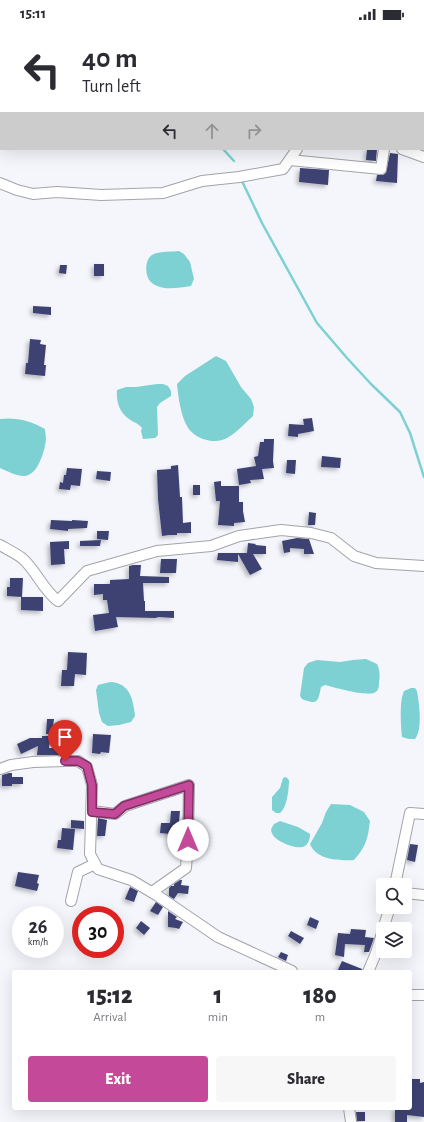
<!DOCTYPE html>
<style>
body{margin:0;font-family:"Alegreya Sans",sans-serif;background:#f7f7f7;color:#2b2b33;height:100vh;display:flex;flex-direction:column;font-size:15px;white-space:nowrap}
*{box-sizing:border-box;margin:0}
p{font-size:13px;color:#7c7c81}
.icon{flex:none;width:22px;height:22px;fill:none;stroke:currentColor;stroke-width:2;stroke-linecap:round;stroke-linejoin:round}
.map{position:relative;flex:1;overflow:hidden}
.details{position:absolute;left:12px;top:942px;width:400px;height:140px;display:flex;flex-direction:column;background:#fff;border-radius:4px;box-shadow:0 4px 16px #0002}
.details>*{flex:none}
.banner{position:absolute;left:0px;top:0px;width:424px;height:122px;box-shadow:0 4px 16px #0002;background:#fff;color:#2b2b33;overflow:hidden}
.fabs{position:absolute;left:376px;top:850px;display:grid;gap:8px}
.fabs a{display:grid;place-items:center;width:36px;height:36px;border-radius:4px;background:#fff;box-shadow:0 4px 16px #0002;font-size:20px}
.speed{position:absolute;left:12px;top:878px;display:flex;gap:8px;font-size:20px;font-weight:700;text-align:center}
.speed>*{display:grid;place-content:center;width:52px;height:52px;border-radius:50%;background:#fff;box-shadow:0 4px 16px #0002;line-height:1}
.speed small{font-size:10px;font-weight:400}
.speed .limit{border:6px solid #d22;background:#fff;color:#111}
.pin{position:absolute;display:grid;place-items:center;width:34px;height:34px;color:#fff;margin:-41px -17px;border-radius:50% 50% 50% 0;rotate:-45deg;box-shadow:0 0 4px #0007}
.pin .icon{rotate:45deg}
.me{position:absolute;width:44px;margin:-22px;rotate:0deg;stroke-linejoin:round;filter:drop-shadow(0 0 3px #0008)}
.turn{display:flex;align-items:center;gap:14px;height:84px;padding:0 16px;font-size:18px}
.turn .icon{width:52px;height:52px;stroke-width:2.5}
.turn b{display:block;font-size:28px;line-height:34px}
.lanes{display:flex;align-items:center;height:38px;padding:0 16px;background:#0003;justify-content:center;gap:20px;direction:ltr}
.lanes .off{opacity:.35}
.eta{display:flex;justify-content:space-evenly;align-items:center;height:68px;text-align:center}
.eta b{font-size:24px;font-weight:800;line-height:28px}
.button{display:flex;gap:8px;margin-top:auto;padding:8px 16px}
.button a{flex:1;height:46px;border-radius:4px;background:#c44999;color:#fff;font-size:16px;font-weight:800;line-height:46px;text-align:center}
.button a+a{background:#f7f7f7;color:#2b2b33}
.status{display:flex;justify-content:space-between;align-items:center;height:28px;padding:0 20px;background:#fff;direction:ltr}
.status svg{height:11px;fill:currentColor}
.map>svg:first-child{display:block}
.water{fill:#7dd1d2}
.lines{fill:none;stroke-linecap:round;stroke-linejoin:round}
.stream{stroke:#7dd1d2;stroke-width:2.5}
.building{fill:#3c4273;filter:url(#shadow)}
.minor-casing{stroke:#a3a4aa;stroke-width:12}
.minor{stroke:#fff;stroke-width:10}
.route-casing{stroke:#7f2f63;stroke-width:10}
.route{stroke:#c44999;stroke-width:7}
</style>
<div class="status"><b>15:11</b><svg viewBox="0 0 49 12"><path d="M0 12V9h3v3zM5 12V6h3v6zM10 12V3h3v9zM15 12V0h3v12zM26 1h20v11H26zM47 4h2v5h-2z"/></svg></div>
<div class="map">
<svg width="424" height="1094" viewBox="0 0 424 1094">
<defs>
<filter id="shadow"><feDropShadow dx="-2.5" dy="2.5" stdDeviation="2" flood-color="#0004"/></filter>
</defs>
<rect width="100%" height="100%" fill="#f4f6fc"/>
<g class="water">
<path d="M179 223 184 226 190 234 194 251 191 258C182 259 169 262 160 259 157 258 152 256 150 253 144 246 145 229 154 226 161 223 171 224 179 223Z"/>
<path d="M216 328 226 333 241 359 251 371 254 379 253 388C245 395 233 409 222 412 216 414 209 413 203 411 197 409 190 404 187 398 181 388 178 368 177 356L185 348Z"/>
<path d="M157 356H163L168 358 171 363V368L160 375 157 379 158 407 155 410 143 411 141 403 142 400C137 394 134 395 129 391 119 384 116 373 117 362L126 359H136Z"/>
<path d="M0 391C16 389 31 393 45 401 45 404 46 408 46 411 45 422 38 448 24 448 16 448 7 443 0 440Z"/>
<path d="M366 631 377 636C380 642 380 648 379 654 379 658 379 663 374 665 365 668 336 660 325 657L321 659C319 668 319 677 308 673 304 672 302 672 300 668L304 640 308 635 317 632 340 634 353 632Z"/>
<path d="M110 654C130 655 133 671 135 688L131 694 119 697 108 698 102 694 99 685 96 662 98 657Z"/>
<path d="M411 660H415L417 663C419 674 423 702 415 711H409L402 709C401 697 399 674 404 663Z"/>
<path d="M286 749 289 752C289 761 287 780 280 785H276L272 782V769L280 760 283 750Z"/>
<path d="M331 776 350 777 364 784 370 793C368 810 366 819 354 832 340 833 316 832 310 816L322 795 326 784Z"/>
<path d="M280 793 298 799 310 806C310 810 309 815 305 818 298 823 274 813 272 805 270 802 272 799 274 796Z"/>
</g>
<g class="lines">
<g class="stream">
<path d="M46 0 48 1"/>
<path d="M223 121 234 133"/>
<path d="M241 151 262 195 317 295 347 330 371 356 400 384 410 405 424 449"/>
</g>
</g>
<g class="building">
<path d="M367 121H377L376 133 366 132Z"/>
<path d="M390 125 398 126 397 155 376 153 377 147H383L386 145Z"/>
<path d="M300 140 329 142 328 157 299 154Z"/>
<rect x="94" y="236" width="10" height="12"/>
<path d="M60 237H67L66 246 59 245Z"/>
<path d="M33 278 51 279V287L33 285Z"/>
<path d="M30 311 41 312 40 316 46 317 44 337H46L45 348 25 346 26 335H28Z"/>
<path d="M312 390 314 403 298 406V409L288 408 289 396 304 397 303 391Z"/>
<path d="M264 411H274L273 433 274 440 262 441 264 451 250 452 251 455 239 457 237 441 256 438 254 429 258 428 260 414H264Z"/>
<path d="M322 428 341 430 340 440 321 439Z"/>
<path d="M287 432H296L295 446 286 445Z"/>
<path d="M178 437 180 469H182L183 495 191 494V505H177V507H169L162 508 158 471 157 442 171 441V438Z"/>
<path d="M67 440 82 441 80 458 71 457 70 462 59 461 60 454 63 455 64 447H66Z"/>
<path d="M97 443 111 444 110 453 96 451Z"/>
<path d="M221 453V458H239V474H243V483L245 494 234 495V498L218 497 220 473H216L214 454Z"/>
<rect x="193" y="457" width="7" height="10"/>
<path d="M309 484 316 485 315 497H308Z"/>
<path d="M51 492 72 493V492L88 493 87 500 68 501V503L50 501Z"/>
<path d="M97 503H109L108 512 97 511Z"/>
<path d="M297 510 309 511 314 526H304V521L290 520V524L284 525 282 513Z"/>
<path d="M101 512 100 518H80V513Z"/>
<path d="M69 513V521H64L65 536 51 537 50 514Z"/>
<path d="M248 515 256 516 255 517 266 518V526H253L262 541 250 547 238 526V534L217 532 218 525H247Z"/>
<path d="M161 531H177L176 545H160Z"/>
<path d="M133 537H141L140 548 169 549V555H143L144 573H145V583H174V590L159 589 155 590 116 589 118 599 95 603 93 587 109 585 107 572H103V566L94 567V556H110V552L129 551V538Z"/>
<path d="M10 550H23L22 569 7 568V559H10Z"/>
<path d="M21 569H43V583L21 582Z"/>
<path d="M68 624 87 625 86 647 75 646 74 658H61L62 642H67Z"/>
<path d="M47 691H54L52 706H46Z"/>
<path d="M93 706 111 707 109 725 101 724 100 726 92 725Z"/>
<path d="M42 708H50V710H55L50 713 49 720H60V727H37L38 718 21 726 17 716 30 710H42Z"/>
<path d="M9 745H12V749H23V756H12V758H2V747Z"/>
<path d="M171 783H180L179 794 182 795V807L160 805 161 795H170Z"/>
<path d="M98 790 107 792 105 808H97Z"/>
<path d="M71 792 84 793V801L71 800Z"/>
<path d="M62 800 75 801 73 822 57 820 58 812H61Z"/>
<path d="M194 815 201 825 195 829 194 826Z"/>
<path d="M410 816 418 817 415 834 407 832Z"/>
<path d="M18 844 39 847 37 855 39 856 37 863 15 858Z"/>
<path d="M180 852H182L181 857 189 858 188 866 178 865 174 871 169 868V860L171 858H174V856Z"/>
<path d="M130 859 138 863 134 874 125 871Z"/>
<path d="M156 874 163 879 158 887 150 883Z"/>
<path d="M168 883 177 889 175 891 183 894 179 901 176 900 168 899Z"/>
<path d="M310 889 319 893 316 901 307 897Z"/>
<path d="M141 893 150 900 144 907 136 900Z"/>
<path d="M351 901 366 902 365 909 374 910 369 924H364L365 917 345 916 344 929 335 927 338 905 350 906Z"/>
<path d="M291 903 304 910 300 916 288 908Z"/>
<path d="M281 924 288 927 286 933 278 929Z"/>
<path d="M342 933 362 941V944H337Z"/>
<path d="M412 1051H420V1055L424 1054V1089L407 1087V1094H395V1080H410V1058H412Z"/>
<path d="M356 1084H365V1093H357Z"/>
</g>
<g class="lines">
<g class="minor-casing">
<g id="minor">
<path d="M423 73H424"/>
<path d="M402 121 424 129"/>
<path d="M290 132 381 141 384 121"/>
<path d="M0 155 17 162 33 166 57 164 101 167 163 165 202 153 239 149 283 141 297 121"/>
<path d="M0 517C7 521 15 525 22 530 36 542 43 562 58 573L87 543 157 523 211 518 239 508 281 502 311 505 331 510 354 528 376 535 424 538"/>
<path d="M0 741 11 737 33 734 65 733H78L87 739 92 757 90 826 98 841 131 852 158 868 218 909 292 943 291 944"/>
<path d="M92 783 115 786 125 778 189 757 188 812 186 840 152 864"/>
<path d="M395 857 410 785 424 786"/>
<path d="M405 865 424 867"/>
<path d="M71 873 78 844 95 836"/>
<path d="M383 901 390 879"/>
<path d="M368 944 376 925 383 902"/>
<path d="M410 967H424"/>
<path d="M349 1080 351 1094"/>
</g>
</g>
<use href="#minor" class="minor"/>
</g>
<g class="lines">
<g class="route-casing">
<path id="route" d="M65 733H78L87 738 92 757V784L115 786 124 778 189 757 188 812"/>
</g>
<use href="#route" class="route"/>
</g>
</svg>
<div class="fabs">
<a><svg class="icon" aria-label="search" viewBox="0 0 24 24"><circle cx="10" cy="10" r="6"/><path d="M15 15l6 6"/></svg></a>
<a><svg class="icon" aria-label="layers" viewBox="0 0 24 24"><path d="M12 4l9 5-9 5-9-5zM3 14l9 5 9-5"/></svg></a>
</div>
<div class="speed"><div>26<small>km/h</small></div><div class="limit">30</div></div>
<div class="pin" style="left:65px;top:733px;background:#d93025"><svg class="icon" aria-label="arrive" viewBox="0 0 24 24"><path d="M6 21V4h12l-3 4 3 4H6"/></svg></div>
<svg class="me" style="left:188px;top:812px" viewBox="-20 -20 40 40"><circle r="19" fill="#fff"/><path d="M0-13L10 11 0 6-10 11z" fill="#c44999"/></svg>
<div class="banner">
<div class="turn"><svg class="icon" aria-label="left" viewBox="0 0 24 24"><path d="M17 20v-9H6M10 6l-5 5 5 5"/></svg><div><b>40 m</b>Turn left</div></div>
<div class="lanes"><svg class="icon" aria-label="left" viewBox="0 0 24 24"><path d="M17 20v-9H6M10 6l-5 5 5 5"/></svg><svg class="icon off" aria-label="ahead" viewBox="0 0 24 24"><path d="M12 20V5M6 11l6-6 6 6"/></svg><svg class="icon off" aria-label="right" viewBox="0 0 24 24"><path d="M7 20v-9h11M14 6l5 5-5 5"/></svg></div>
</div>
<section class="details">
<div class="eta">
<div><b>15:12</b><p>Arrival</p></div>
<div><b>1</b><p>min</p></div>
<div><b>180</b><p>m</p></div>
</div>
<div class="button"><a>Exit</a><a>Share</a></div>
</section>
</div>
